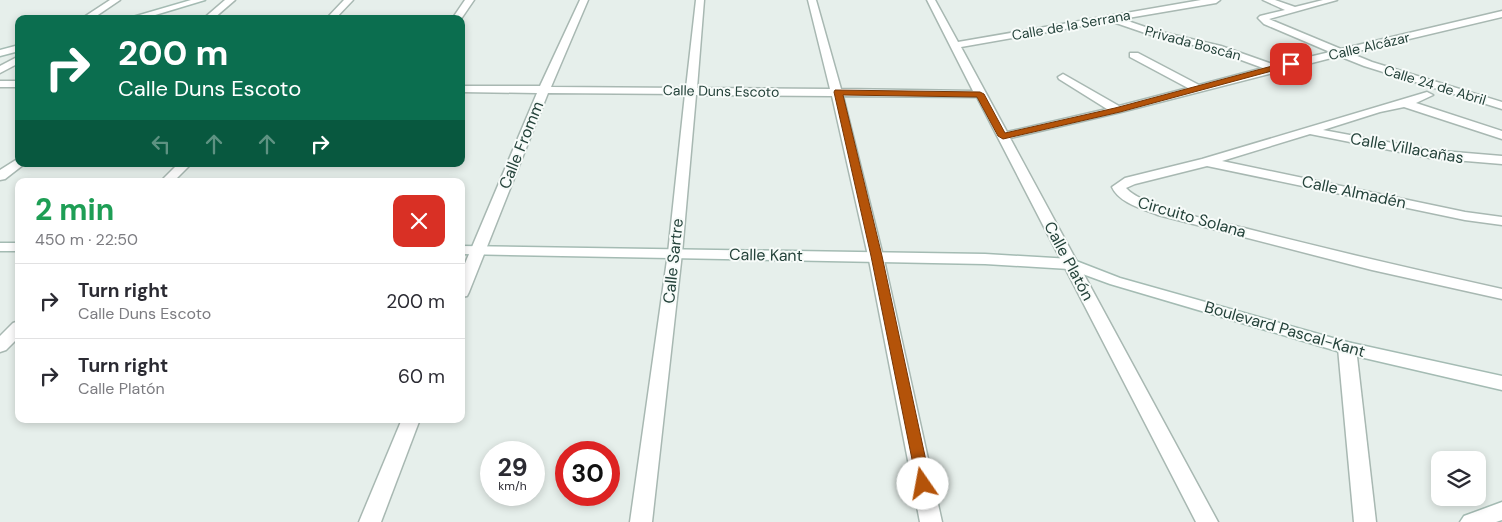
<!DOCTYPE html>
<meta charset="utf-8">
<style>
body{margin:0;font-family:"DM Sans",sans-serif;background:#f7f7f7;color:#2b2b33;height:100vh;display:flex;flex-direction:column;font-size:19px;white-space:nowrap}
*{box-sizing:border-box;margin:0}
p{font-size:16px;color:#7c7c81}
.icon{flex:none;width:28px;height:28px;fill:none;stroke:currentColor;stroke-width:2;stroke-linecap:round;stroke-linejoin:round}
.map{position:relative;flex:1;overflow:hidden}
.drawer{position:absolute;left:15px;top:178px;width:450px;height:245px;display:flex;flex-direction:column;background:#fff;border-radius:10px;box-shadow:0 2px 8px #0003}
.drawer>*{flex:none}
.guide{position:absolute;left:15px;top:15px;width:450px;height:152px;border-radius:10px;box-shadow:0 2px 8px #0003;background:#0b6e4f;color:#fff;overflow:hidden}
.controls{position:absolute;left:1431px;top:451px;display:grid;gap:10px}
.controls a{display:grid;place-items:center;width:55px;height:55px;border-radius:10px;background:#fff;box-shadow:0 2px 8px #0003;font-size:25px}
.speed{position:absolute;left:480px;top:441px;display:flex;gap:10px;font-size:25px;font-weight:700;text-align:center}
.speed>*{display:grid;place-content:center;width:65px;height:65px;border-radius:50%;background:#fff;box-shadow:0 2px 8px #0003;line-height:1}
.speed small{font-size:12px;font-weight:400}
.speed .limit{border:8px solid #d22;background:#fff;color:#111}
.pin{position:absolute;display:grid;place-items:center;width:42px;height:42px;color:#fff;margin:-21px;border-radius:10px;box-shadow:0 2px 8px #0006}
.me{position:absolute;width:55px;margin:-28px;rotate:348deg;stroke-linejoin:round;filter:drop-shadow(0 0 4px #0008)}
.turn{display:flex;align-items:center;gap:18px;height:105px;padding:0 20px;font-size:22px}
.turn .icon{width:65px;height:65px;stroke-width:2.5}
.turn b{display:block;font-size:35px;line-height:42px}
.lanes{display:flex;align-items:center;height:48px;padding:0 20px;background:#0003;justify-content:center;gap:25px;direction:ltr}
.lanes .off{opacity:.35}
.round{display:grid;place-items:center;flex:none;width:52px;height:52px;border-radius:10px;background:#f7f7f7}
.head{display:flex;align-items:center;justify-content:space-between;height:85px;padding:0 20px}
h1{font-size:30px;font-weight:700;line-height:38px;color:#1e9e55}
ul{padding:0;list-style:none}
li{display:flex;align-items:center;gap:15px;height:75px;padding:0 20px;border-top:1px solid #e1e1e2}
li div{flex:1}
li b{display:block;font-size:19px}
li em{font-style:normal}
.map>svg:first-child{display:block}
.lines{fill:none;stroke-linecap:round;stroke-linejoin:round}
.street-casing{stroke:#a8b8b2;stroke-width:3}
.secondary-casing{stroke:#a4bbb3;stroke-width:3}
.street{fill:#fff;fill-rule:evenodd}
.secondary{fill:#fff;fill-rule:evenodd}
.route{fill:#b45309;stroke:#753606}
.labels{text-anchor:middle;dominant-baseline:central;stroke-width:4;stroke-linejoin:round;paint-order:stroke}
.far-street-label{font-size:14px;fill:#24423a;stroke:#f7fbf9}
.street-label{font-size:16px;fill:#24423a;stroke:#f7fbf9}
</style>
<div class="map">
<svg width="1502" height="522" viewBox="0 0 1502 522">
<rect width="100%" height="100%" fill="#e6efeb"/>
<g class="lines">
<g class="street-casing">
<g id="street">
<path d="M110 0H120L92 19H81Z"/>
<path d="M225 0H235L213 19H203Z"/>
<path d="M344 0H353L335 19H326Z"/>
<path d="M465 0H474L461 19H452Z"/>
<path d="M580 0H588L551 87 686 88 696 0H704L697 88 830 89 808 0H816L841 89 973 91 927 0H935L958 42 1201 0H1220L1216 3 1122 19 1157 31 1221 46 1275 65 1330 52 1264 24 1258 18 1260 16 1285 10 1263 0H1275L1295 7 1323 0H1337L1269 19 1341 49 1502 11V17L1350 53 1372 62 1502 102V109L1364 66 1339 56 1121 112 1010 138 1218 522H1196L977 97 843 96 884 260 942 522H920L869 260 832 96 696 95 682 253 652 522H630L668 253 685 94 548 93 469 292 467 296 461 297V273L537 93 461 92V86H540ZM1110 21 1151 35 1214 50 1263 68 1199 85 1138 53H1130V57L1188 88 1119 106 1063 74 1058 77 1059 79 1107 109 1007 132 961 47Z"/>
<path d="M19 56V63L0 73V66Z"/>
<rect x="0" y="81" width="19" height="6"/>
<path d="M1427 92 1433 95 1416 103 1502 131V139L1404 107 1380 112 1323 130 1430 150 1502 156V164L1430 158 1310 134 1222 161 1465 212 1502 217V225L1465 220 1207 166 1135 184 1126 188C1144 208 1216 221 1244 228 1330 250 1416 270 1502 289V299L1372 270 1158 215C1143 209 1119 203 1112 187L1125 178 1202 159Z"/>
<path d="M19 158V164L23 165 5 179 0 180V170Z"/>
<path d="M178 164H191L174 181H161Z"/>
<path d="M19 321V337L6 350 0 352V336L13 323Z"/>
<path d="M1347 342 1353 344 1356 348 1376 522H1354L1338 348 1341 344Z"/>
<path d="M402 419H420L381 522H359Z"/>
</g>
</g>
<g class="secondary-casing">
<g id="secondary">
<path d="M191 0H205L142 19H126Z"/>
<path d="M19 45V51L0 56V50Z"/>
<rect x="0" y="243" width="19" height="8"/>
<path d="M461 246 985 254 1071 259 1120 278 1347 342 1502 376V390L1347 354 1110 284 1069 269 985 264 461 254Z"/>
<path d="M1502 502V520L1496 522H1460L1464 516Z"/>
</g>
</g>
<use href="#street" class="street"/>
<use href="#secondary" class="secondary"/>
</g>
<path class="route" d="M1291 61 1295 64 1294 65 1120 112 1003 139 998 136 977 97 843 95 882 256 931 484 929 489 923 490 918 489 871 256 834 92 835 90 980 92 984 94 1005 133 1115 108Z"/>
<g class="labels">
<g class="far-street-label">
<text transform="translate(1071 25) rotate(-10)">Calle de la Serrana</text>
<text transform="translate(1193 43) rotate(15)">Privada Boscán</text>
<text transform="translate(1369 46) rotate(-13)">Calle Alcázar</text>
<text transform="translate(1435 85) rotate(17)">Calle 24 de Abril</text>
<text transform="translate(721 91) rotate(1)">Calle Duns Escoto</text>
</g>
<g class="street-label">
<text transform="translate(521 145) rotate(-68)">Calle Fromm</text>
<text transform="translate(1407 148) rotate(10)">Calle Villacañas</text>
<text transform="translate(1354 192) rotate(12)">Calle Almadén</text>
<text transform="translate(1192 217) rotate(16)">Circuito Solana</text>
<text transform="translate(766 255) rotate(1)">Calle Kant</text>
<text transform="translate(673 261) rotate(-84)">Calle Sartre</text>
<text transform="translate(1069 261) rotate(62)">Calle Platón</text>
<text transform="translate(1285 329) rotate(16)">Boulevard Pascal-Kant</text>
</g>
</g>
</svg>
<div class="controls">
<a><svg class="icon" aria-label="layers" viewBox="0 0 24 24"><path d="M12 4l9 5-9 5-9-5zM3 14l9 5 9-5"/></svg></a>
</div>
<div class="speed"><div>29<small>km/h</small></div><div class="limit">30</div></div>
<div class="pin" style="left:1291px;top:64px;background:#d93025"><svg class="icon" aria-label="arrive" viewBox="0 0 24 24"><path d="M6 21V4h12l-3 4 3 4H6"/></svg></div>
<svg class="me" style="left:923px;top:484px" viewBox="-20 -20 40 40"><circle r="19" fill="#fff"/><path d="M0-13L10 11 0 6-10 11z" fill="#b45309"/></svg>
<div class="guide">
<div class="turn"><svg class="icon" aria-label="right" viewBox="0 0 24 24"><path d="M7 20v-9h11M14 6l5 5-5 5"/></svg><div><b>200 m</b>Calle Duns Escoto</div></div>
<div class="lanes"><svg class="icon off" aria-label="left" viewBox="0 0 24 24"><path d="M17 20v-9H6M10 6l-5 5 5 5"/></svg><svg class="icon off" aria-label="ahead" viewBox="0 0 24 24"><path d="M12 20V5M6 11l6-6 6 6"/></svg><svg class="icon off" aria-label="ahead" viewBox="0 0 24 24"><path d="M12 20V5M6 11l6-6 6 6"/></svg><svg class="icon" aria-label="right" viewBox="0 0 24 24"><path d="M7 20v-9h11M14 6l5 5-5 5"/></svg></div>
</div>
<section class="drawer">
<div class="head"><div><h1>2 min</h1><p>450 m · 22:50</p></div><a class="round" style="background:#d93025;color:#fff"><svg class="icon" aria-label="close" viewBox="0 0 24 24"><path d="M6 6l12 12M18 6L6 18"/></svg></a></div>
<ul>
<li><svg class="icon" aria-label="right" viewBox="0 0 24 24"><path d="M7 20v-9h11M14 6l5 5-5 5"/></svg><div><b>Turn right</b><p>Calle Duns Escoto</p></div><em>200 m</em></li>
<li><svg class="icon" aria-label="right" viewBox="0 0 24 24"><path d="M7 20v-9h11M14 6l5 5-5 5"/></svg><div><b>Turn right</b><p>Calle Platón</p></div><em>60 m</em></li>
</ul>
</section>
</div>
